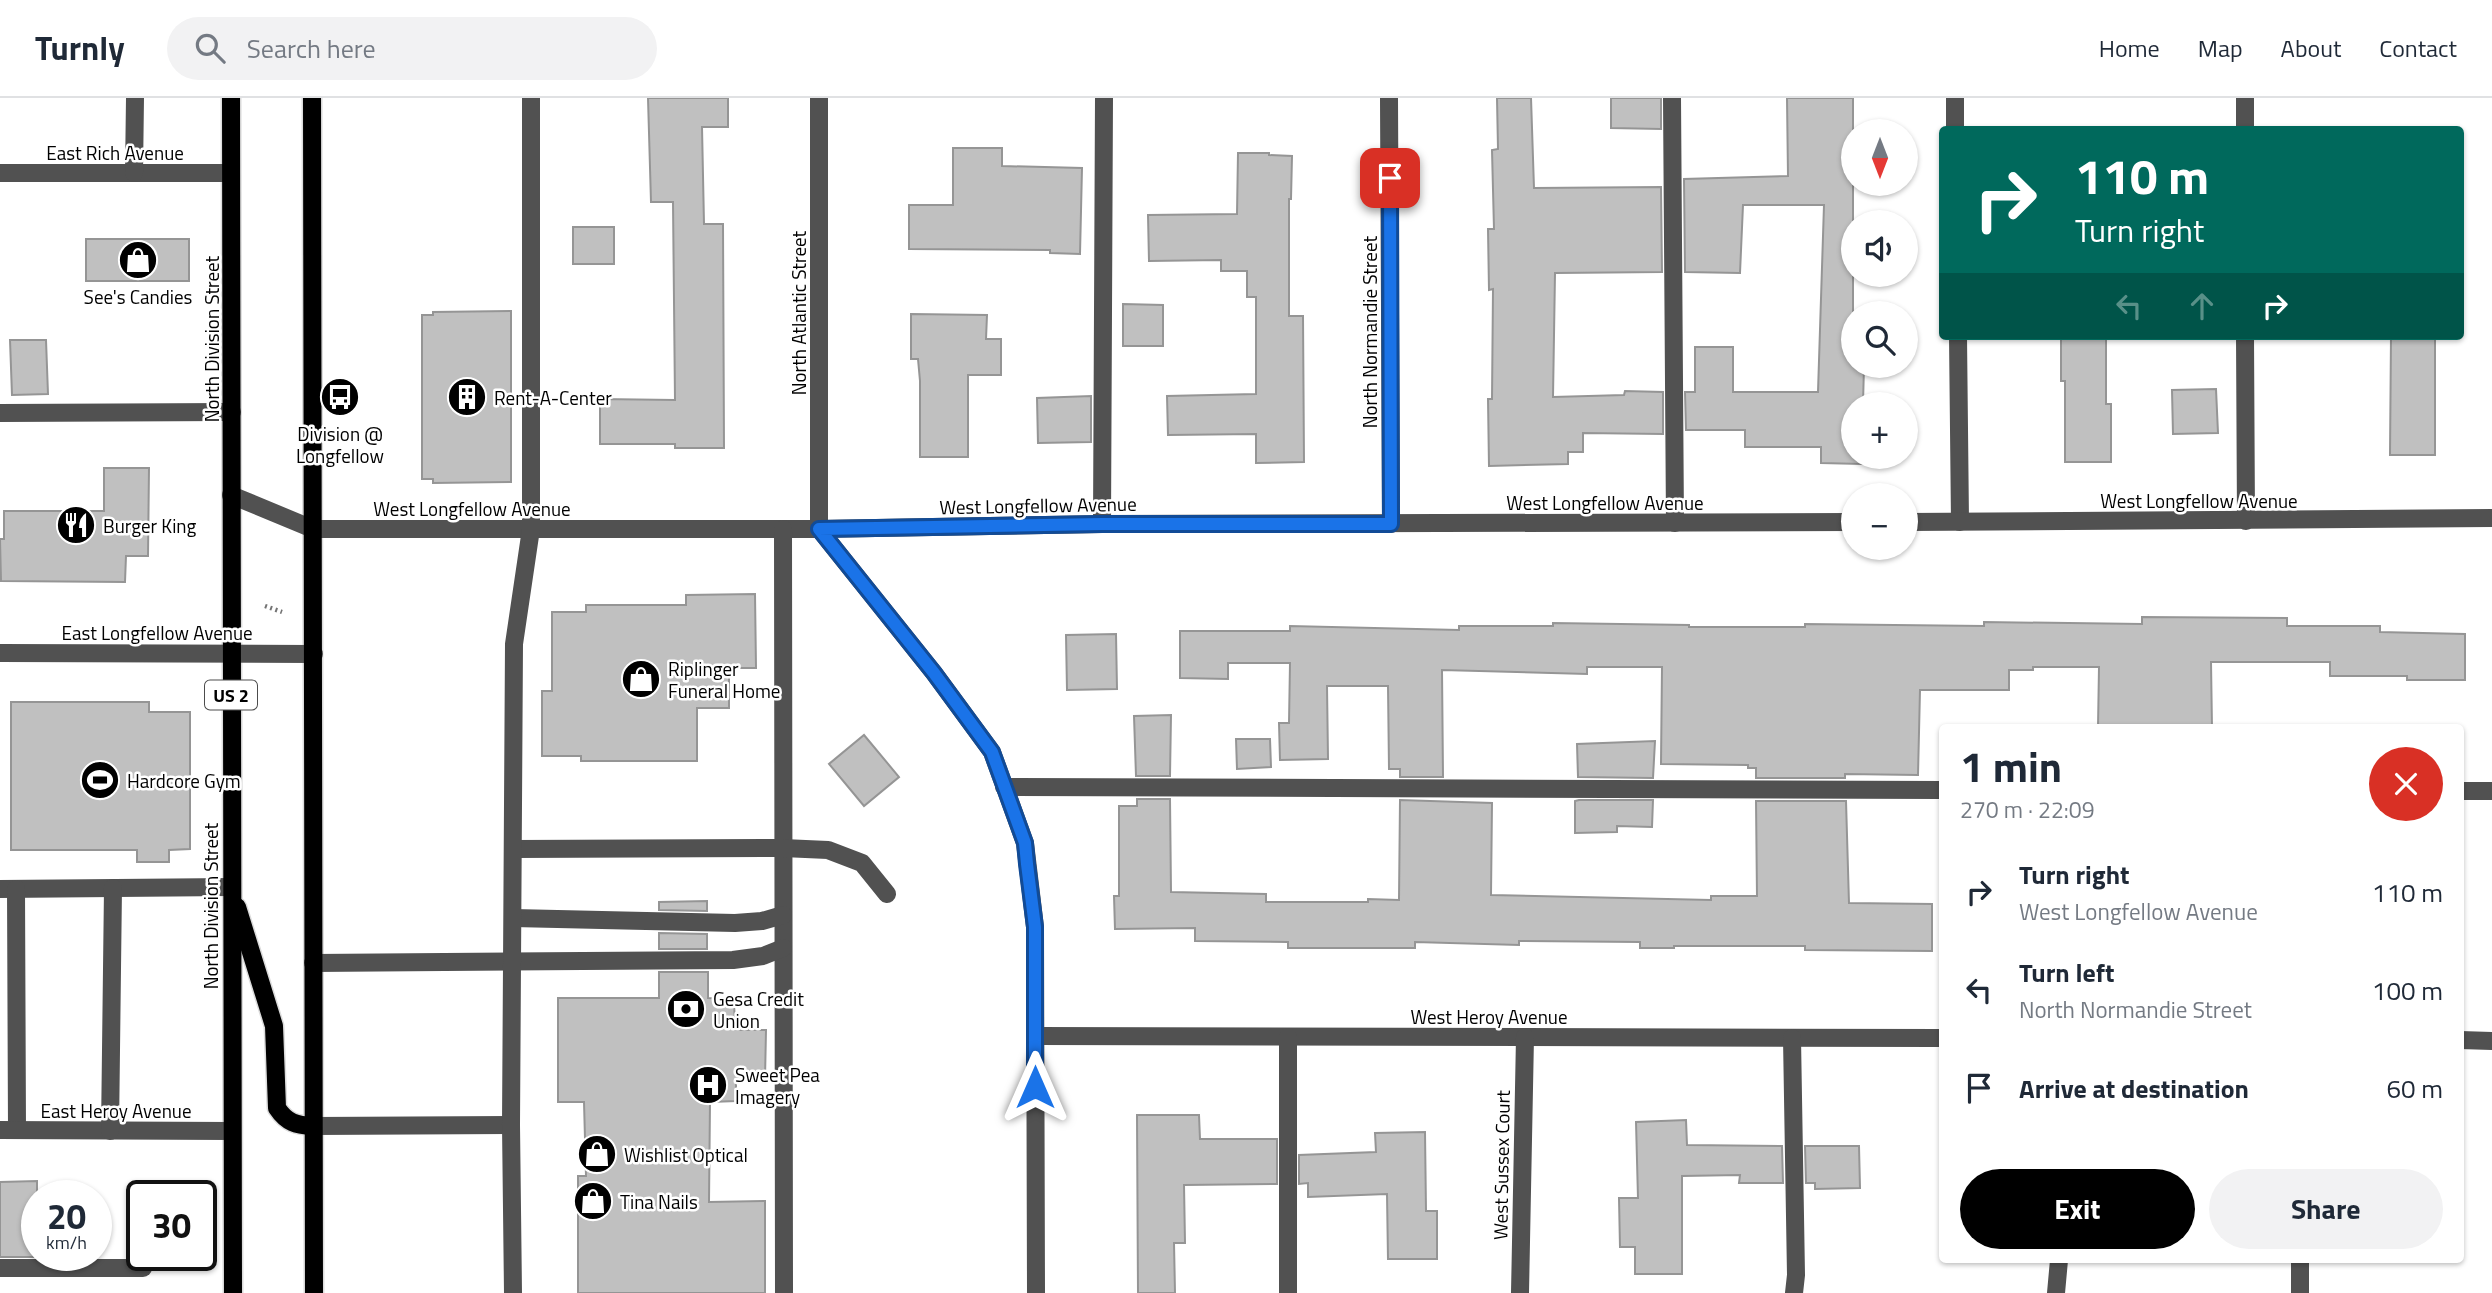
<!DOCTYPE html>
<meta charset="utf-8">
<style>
body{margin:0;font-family:"Titillium Web",sans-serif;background:#f2f2f3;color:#1f2937;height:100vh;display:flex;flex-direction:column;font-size:26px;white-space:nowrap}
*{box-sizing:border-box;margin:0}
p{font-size:23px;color:#747a83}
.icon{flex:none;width:38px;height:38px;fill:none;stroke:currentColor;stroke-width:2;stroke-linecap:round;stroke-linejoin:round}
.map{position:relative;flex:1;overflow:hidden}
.panel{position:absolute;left:1939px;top:626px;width:525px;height:539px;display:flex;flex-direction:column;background:#fff;border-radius:7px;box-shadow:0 2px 5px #0004}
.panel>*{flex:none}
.hud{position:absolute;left:1939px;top:28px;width:525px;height:214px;border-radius:7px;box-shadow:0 2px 5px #0004;background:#00695c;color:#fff;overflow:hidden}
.needle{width:46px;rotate:180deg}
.controls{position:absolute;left:1841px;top:21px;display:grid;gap:14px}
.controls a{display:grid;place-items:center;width:77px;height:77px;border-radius:50%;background:#fff;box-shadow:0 2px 5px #0004;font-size:35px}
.speed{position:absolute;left:21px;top:1082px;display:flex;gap:14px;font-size:35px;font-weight:700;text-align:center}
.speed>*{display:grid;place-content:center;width:91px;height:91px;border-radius:50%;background:#fff;box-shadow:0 2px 5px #0004;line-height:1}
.speed small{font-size:18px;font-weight:400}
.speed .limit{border:4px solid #111;border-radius:10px;background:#fff;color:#111}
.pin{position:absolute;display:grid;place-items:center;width:60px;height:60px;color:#fff;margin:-30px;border-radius:14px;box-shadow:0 4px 10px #0006}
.me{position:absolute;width:77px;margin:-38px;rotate:0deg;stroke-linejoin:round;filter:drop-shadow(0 0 5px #0008)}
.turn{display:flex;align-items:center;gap:24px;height:147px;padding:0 21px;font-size:32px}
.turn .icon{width:91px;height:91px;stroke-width:2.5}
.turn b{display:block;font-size:49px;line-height:60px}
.lanes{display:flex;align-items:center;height:66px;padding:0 21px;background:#0003;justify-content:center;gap:35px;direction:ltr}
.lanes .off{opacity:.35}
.round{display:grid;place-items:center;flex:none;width:74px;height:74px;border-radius:37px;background:#f2f2f3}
.headline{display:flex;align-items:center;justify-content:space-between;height:119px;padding:0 21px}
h1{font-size:42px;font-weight:700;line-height:52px}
.primary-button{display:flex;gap:14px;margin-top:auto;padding:14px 21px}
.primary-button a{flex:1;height:80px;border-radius:42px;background:#000;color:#fff;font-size:28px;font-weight:700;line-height:80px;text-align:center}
.primary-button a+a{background:#f2f2f3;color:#1f2937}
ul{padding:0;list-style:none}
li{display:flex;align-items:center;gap:21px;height:98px;padding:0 21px}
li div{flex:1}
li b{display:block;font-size:26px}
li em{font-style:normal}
header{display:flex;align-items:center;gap:42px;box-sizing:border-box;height:98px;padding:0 35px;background:#fff;border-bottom:2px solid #e0e1e3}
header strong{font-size:33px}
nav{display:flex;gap:38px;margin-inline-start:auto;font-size:24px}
.search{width:490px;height:63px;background:#f2f2f3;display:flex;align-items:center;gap:18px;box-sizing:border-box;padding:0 24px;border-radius:38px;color:#747a83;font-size:26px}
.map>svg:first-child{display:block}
.building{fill:#c0c0c0;stroke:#959595;stroke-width:2}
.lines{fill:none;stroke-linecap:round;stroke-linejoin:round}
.major-casing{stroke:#dbdbdb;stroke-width:21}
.path{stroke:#737373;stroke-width:4.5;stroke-dasharray:2 3.5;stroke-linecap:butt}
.minor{stroke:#515151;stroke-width:18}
.major{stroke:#000;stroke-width:18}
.route-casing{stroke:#114b97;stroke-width:18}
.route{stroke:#1a73e8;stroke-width:12}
.labels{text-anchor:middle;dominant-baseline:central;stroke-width:5;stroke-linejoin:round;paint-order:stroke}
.shield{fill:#fff;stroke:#4c4c4c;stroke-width:2}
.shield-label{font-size:18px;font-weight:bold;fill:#000}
.street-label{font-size:19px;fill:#000;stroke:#fff}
.poi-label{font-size:19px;fill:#000;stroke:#fff;text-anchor:start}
</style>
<header>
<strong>Turnly</strong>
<div class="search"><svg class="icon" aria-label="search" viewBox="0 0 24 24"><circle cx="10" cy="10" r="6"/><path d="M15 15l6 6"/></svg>Search here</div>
<nav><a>Home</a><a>Map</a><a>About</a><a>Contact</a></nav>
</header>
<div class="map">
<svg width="2492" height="1195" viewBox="0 0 2492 1195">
<rect width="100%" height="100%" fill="#fff"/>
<g class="building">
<path d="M648 0H728V29H702L704 126H723L724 350H675V346H600V301L675 302 673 104H651Z"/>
<path d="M1497 0H1531L1534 90 1661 89 1662 174 1555 175 1553 299 1624 297 1625 293 1663 294V336L1583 335V354H1568V366L1489 368 1488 301H1492L1493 191 1489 192 1488 131H1494L1492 52 1498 51Z"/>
<path d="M1611 0H1661V31L1611 30Z"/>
<path d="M1787 0H1853V268H1864L1863 306H1853V359H1862V366L1821 365V349H1745V332H1686L1685 294H1695V249H1733V294H1818L1824 107H1743L1740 175 1685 174 1684 81 1788 78Z"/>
<path d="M953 50H1002V68L1082 70 1080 156 1050 155V152L909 151V107H953Z"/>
<path d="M1238 55H1269V57L1292 58 1291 101H1289V218H1303L1304 364 1256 365V336L1168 337 1167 298 1256 296V199H1247V173H1221V162L1149 163 1148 117 1237 116Z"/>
<rect x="573" y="129" width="41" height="37"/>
<rect x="86" y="141" width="103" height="42"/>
<path d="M1123 206 1163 207V248H1123Z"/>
<path d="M511 213V384L433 385V381H422V217H433V214Z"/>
<path d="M911 216 987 217 986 241H1001V277H968V359H920V283L918 261H911Z"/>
<path d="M2061 238H2106V306H2111V364H2065V283H2061Z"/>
<path d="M2391 238H2435V357H2390Z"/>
<path d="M10 242H46L48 296 12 297Z"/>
<path d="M2216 291 2218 335 2173 336 2172 292Z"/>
<path d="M1091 298V344L1038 345 1037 300Z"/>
<path d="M104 370H149L148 458H126L125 484 1 483 0 441H4V413H104Z"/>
<path d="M755 496 756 570H729V610H697V663H581V658H542V593H552V514H586V507H686V497Z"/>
<path d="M2142 519 2287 520V528H2380V534L2465 536V582H2407V578H2330V564H2211L2212 630H2098L2099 569H2033V572H2009V592H1920L1918 677 1845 676V680H1756V670H1748V667L1661 666 1662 569H1587V576L1442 572 1443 679H1400V671H1389L1388 588H1327L1328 661 1280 662 1279 625H1289L1290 565H1228V581L1180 580V533H1290V528L1459 532V528H1553V525L1689 527V529H1805V526L1984 528V524L2142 526Z"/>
<path d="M1116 536 1117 591 1067 592 1066 537Z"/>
<path d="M11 604H149V614H190V751L169 752V764H137V752H11Z"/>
<path d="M1171 617 1170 678H1136L1134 618Z"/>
<path d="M864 637 899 679 864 708 829 666Z"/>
<path d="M1236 641H1270L1271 669 1237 671Z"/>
<path d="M1655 643 1653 680 1578 679 1577 646Z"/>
<path d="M1137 701H1170L1171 794 1266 796V804H1368V801L1399 802 1400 702 1492 705 1491 797 1711 802V798H1757L1756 703H1846L1849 805 1932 806V853L1805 852V848H1674V850H1640V844L1519 843V847L1415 844V850H1288V844L1195 843V830L1115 831 1114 798H1119V708H1137Z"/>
<path d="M1579 702H1653L1652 729 1617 728V734L1575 735V703Z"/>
<path d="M707 803V813L659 812V804Z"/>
<path d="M659 835 707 836V851H659Z"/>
<path d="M659 874H708V900L734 901 735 932H766L765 981 736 982V1003L710 1004 709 1104 765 1103V1195H578V1078H586L584 1004H558V900H659Z"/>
<path d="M1137 1017H1199L1200 1041H1277V1086L1184 1087 1185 1145H1174L1175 1195H1138Z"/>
<path d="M1686 1022 1687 1047 1782 1048 1783 1085H1739L1740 1077 1682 1078V1176H1635V1149H1620L1619 1100H1638L1636 1024Z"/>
<path d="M1425 1034 1426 1113H1437V1161H1388L1387 1096 1308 1099V1085L1299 1086V1057L1376 1054 1375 1035Z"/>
<path d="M1805 1048H1859L1860 1090 1815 1091V1085H1806Z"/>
<path d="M37 1083V1159H0V1084Z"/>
</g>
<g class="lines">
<g class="major-casing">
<g id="major">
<path d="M231 0 233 1195"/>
<path d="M312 0 314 1195"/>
<path d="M237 809 274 928 277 1010C287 1025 296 1027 313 1028"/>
</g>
</g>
<path class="path" d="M265 508 282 514"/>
<g class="minor">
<path d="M819 0V431L934 575 992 654 1025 745 1035 829 1036 1195"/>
<path d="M1389 0 1391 426"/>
<path d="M1672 0 1675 425"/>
<path d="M1955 0V32"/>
<path d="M2245 0V32"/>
<path d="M0 75H231"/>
<path d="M134 75 135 0"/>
<path d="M1958 238 1960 424"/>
<path d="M2245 238 2246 423"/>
<path d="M0 315 232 314"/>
<path d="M231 397 313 431H819L1102 426 1853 424"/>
<path d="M1906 424 2492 420"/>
<path d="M1102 426 1104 0"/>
<path d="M783 431 784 1195"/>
<path d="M0 555 314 556"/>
<path d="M1004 689 1942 692"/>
<path d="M2460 693H2492"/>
<path d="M513 751 783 750 828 752 862 765 887 796"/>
<path d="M0 791 231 789"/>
<path d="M16 791 17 1032"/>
<path d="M513 820 735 825 762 823 783 817"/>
<path d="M313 865 733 862 763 858 783 850"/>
<path d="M1035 938 1942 940"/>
<path d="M1288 939V1195"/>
<path d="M1792 940 1796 1177 1794 1195"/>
<path d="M2460 942 2492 943"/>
<path d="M313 1028 511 1027"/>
<path d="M0 1032 232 1033"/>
<path d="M110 1033 113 790"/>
<path d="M2300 1162V1195"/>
<path d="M0 1170H143"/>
<path d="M513 1195 511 1027 514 546 531 431V0"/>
<path d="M1520 1195 1525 939"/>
<path d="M2056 1195 2059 1162"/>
</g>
<use href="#major" class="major"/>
</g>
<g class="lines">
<g class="route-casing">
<path id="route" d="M1035 989V829L1027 766 1025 745 992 654 934 575 819 431 1102 426H1391L1390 80"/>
</g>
<use href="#route" class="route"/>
</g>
<defs>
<g id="shop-disc" transform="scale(2.0125)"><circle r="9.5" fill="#000" stroke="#fff"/><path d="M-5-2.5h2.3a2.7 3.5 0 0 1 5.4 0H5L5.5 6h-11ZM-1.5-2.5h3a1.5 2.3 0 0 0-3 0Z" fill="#fff"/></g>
<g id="bus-disc" transform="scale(2.0125)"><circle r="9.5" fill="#000" stroke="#fff"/><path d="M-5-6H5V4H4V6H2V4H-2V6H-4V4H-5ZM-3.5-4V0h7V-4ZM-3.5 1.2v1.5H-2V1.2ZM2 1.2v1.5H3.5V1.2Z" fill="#fff"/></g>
<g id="building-disc" transform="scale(2.0125)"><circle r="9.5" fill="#000" stroke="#fff"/><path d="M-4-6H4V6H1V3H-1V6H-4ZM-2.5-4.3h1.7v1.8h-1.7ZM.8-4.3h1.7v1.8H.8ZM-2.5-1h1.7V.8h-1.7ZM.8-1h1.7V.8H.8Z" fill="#fff"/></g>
<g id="restaurant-disc" transform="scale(2.0125)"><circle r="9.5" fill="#000" stroke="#fff"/><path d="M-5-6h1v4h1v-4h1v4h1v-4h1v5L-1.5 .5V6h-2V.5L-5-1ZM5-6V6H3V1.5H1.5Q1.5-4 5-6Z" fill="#fff"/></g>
<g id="stadium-disc" transform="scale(2.0125)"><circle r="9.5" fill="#000" stroke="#fff"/><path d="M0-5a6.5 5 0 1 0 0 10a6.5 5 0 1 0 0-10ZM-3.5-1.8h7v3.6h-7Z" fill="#fff"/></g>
<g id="bank-disc" transform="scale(2.0125)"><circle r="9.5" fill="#000" stroke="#fff"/><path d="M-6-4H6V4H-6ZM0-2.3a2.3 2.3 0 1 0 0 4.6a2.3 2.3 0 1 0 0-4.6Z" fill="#fff"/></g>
<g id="hospital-disc" transform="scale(2.0125)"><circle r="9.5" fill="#000" stroke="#fff"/><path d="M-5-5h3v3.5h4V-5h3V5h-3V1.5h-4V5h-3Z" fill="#fff"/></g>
</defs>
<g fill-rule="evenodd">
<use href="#shop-disc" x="138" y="162"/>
<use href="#bus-disc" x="340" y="299"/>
<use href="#building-disc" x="467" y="299"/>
<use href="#restaurant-disc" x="76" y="427"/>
<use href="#shop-disc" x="641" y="581"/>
<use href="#stadium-disc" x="100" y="682"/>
<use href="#bank-disc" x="686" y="911"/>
<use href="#hospital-disc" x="708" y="987"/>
<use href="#shop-disc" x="597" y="1056"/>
<use href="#shop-disc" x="593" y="1103"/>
</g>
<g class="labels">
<rect class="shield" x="205" y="582.5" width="52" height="29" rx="5"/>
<g class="shield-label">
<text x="231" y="597">US 2</text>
</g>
<g class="street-label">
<text x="115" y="54">East Rich Avenue</text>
<text transform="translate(798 215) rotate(-90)">North Atlantic Street</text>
<text transform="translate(1369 234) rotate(-90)">North Normandie Street</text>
<text transform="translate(211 241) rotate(-90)">North Division Street</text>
<text x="2199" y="402">West Longfellow Avenue</text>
<text x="1605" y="404">West Longfellow Avenue</text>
<text transform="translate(1038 407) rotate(-1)">West Longfellow Avenue</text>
<text x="472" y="410">West Longfellow Avenue</text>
<text x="157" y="534">East Longfellow Avenue</text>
<text transform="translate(210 808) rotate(-90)">North Division Street</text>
<text x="1489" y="918">West Heroy Avenue</text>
<text x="116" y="1012">East Heroy Avenue</text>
<text transform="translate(1501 1067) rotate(-89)">West Sussex Court</text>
</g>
<g class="poi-label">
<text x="138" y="198" text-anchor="middle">See's Candies</text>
<text x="494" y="299">Rent-A-Center</text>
<text x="340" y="335" text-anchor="middle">Division @<tspan x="340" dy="22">Longfellow</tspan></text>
<text x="103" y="427">Burger King</text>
<text x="668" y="570">Riplinger<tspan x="668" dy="22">Funeral Home</tspan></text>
<text x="127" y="682">Hardcore Gym</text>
<text x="713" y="900">Gesa Credit<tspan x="713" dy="22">Union</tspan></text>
<text x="735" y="976">Sweet Pea<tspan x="735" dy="22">Imagery</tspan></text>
<text x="624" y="1056">Wishlist Optical</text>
<text x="620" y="1103">Tina Nails</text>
</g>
</g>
</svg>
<div class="controls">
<a><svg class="needle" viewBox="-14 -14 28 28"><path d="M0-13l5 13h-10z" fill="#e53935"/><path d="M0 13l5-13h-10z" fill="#747a83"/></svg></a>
<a><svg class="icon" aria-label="sound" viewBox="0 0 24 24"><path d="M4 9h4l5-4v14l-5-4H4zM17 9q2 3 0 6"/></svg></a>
<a><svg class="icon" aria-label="search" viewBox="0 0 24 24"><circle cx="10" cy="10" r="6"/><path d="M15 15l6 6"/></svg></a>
<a>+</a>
<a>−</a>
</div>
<div class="speed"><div>20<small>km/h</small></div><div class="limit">30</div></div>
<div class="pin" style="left:1390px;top:80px;background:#d93025"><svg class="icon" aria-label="arrive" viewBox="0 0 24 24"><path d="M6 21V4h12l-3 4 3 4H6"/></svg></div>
<svg class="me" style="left:1035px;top:989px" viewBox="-20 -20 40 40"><path d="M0-17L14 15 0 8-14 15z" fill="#1a73e8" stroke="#fff" stroke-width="4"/></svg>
<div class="hud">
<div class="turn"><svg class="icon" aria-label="right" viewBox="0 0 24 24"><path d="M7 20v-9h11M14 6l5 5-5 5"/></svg><div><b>110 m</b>Turn right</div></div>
<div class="lanes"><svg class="icon off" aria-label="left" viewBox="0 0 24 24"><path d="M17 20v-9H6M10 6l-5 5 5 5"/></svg><svg class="icon off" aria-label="ahead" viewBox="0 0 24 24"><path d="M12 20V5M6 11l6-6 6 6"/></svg><svg class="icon" aria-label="right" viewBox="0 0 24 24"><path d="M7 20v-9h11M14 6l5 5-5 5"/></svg></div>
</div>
<section class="panel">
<div class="headline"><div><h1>1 min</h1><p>270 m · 22:09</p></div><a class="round" style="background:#d93025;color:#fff"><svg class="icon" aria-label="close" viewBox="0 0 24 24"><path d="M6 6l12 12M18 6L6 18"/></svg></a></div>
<ul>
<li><svg class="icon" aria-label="right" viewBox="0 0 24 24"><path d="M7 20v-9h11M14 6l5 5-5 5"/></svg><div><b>Turn right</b><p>West Longfellow Avenue</p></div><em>110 m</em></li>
<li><svg class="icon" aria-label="left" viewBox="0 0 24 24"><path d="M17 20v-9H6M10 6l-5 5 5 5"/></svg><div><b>Turn left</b><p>North Normandie Street</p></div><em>100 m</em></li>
<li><svg class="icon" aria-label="arrive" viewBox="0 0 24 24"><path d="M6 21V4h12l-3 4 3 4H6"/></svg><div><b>Arrive at destination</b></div><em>60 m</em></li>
</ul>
<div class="primary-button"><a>Exit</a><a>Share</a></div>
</section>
</div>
